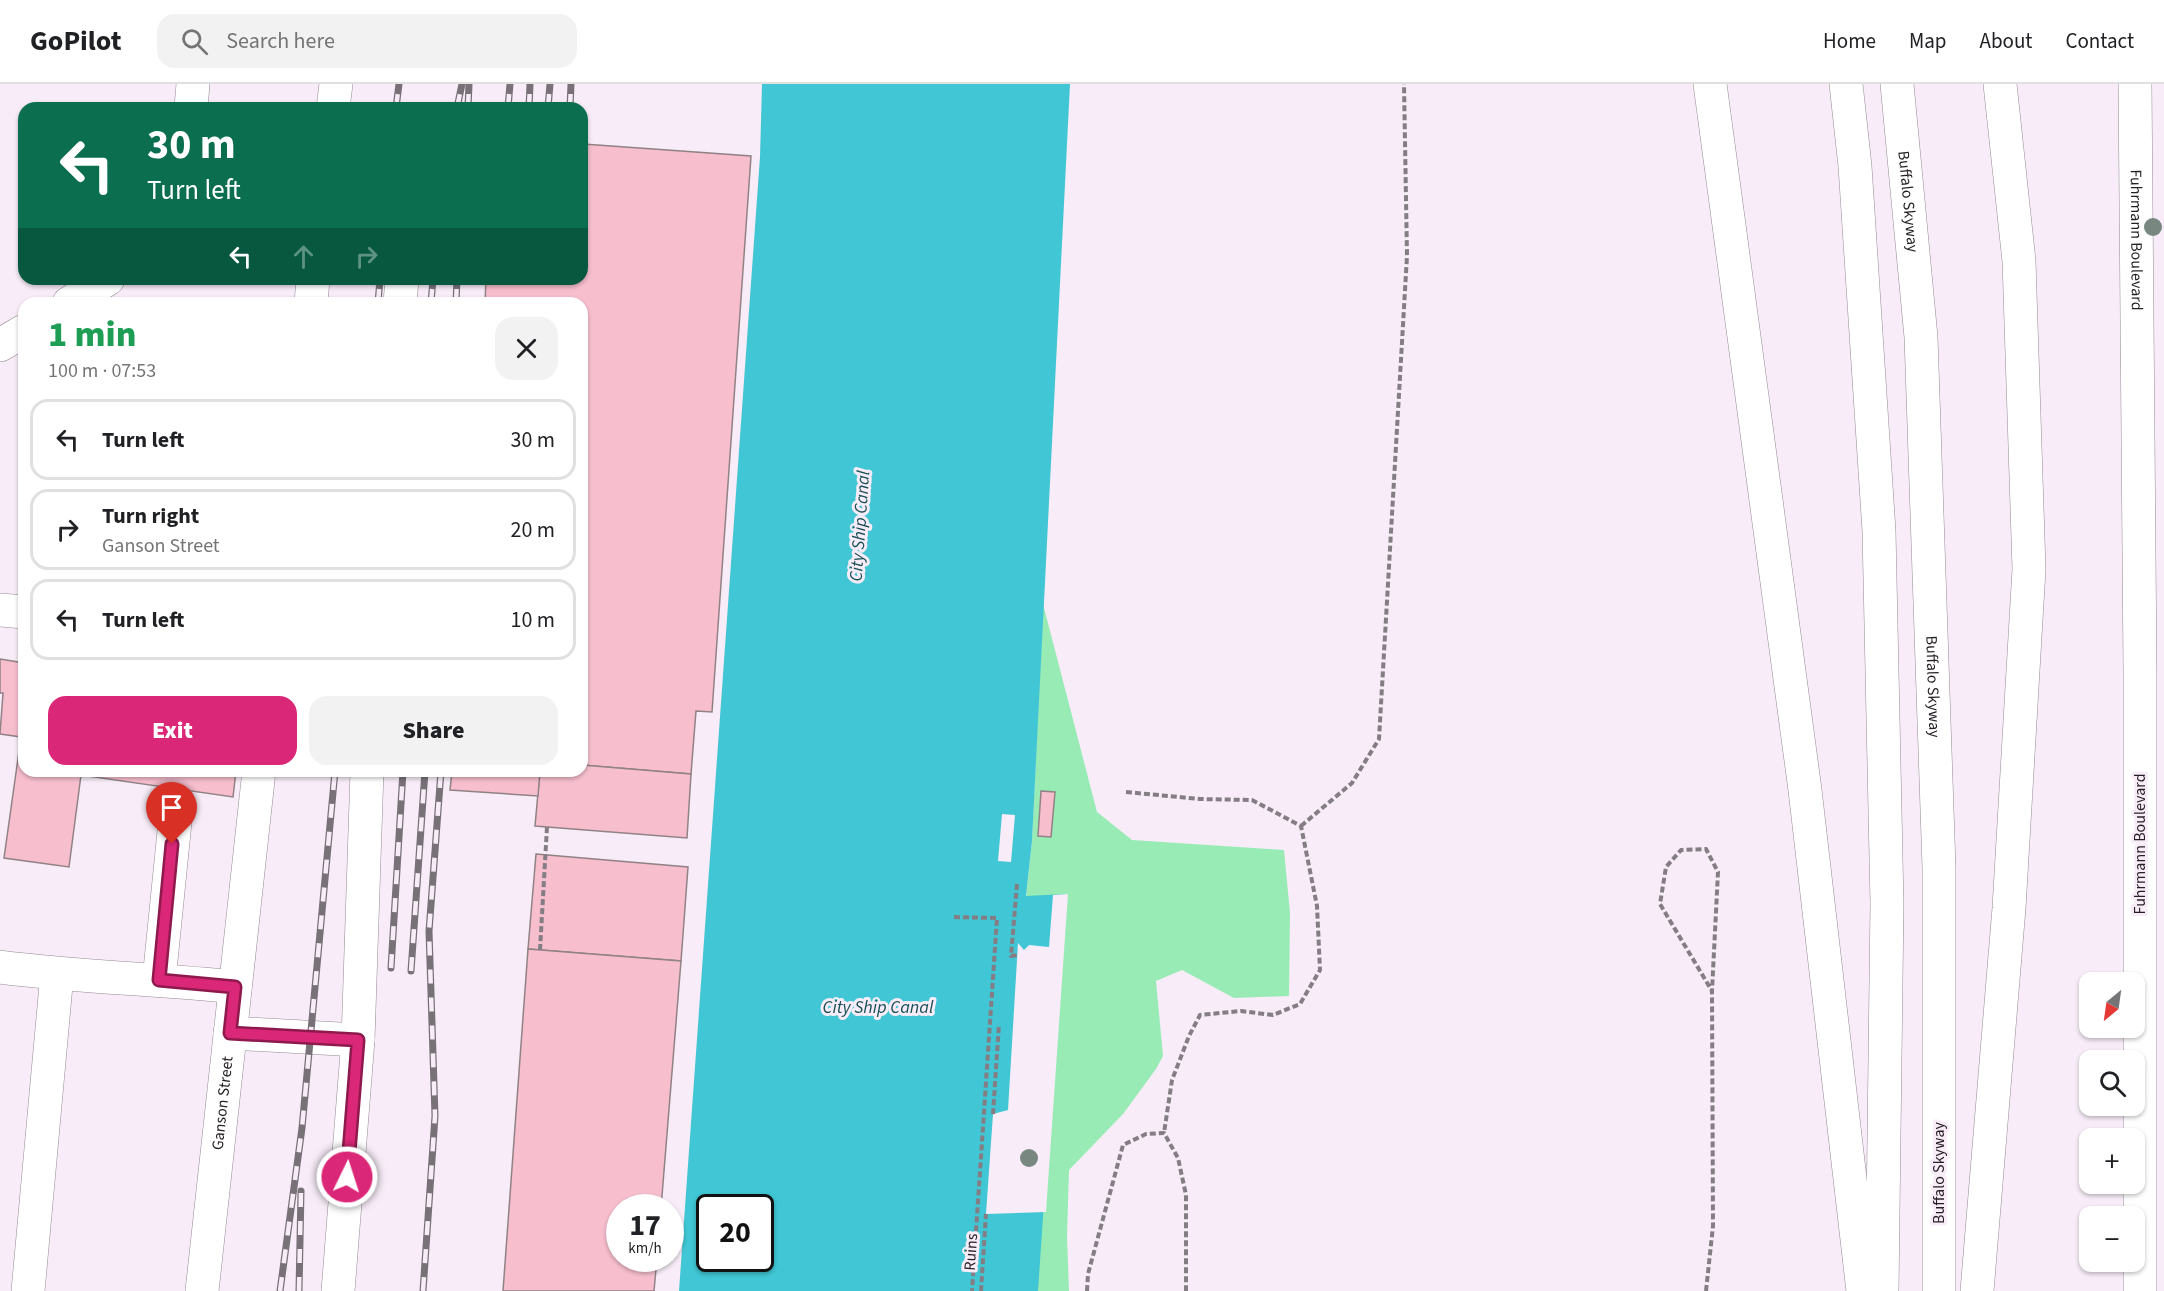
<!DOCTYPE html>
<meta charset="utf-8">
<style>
body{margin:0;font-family:"Source Sans 3",sans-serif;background:#f2f2f2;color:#202124;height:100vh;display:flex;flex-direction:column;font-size:22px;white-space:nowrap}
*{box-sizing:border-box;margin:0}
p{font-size:20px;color:#757577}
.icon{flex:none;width:33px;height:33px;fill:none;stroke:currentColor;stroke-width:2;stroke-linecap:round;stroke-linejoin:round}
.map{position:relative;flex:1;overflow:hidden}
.panel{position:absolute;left:18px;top:213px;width:570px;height:480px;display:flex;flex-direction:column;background:#fff;border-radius:18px;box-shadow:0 2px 4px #0004}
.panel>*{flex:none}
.guide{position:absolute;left:18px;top:18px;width:570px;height:183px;border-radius:18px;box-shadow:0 2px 4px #0004;background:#0b6e4f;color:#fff;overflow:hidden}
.needle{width:39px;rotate:209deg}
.fabs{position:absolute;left:2079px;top:888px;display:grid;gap:12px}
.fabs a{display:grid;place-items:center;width:66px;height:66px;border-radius:12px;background:#fff;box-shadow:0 2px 4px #0004;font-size:30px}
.speed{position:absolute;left:606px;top:1110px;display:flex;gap:12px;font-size:30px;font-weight:700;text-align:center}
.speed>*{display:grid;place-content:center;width:78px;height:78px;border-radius:50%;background:#fff;box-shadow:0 2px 4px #0004;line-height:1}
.speed small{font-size:15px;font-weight:400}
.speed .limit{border:3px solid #111;border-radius:9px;background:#fff;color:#111}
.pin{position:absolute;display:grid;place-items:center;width:51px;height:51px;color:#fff;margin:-62px -26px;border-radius:50% 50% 50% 0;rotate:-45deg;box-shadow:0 0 6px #0007}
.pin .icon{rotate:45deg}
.me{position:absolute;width:66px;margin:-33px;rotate:4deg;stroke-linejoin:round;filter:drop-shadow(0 0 4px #0008)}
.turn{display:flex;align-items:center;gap:21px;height:126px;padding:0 30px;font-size:27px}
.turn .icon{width:78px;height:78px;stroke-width:2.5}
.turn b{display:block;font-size:42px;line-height:51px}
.lanes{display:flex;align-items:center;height:57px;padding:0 30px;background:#0003;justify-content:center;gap:30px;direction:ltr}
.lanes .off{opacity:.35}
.round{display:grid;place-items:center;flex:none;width:63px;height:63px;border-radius:18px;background:#f2f2f2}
.summary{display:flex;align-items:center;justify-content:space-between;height:102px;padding:0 30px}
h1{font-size:36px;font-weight:800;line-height:45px;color:#1e9e55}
.primary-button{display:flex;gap:12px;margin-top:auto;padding:12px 30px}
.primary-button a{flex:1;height:69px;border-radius:18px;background:#db2777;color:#fff;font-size:24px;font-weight:800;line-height:69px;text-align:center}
.primary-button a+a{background:#f2f2f2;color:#202124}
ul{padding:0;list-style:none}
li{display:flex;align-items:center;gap:18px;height:81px;margin:0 12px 9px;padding:0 18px;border:3px solid #e0e0e0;border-radius:18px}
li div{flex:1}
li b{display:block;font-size:22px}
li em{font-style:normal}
header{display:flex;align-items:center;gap:36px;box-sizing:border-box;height:84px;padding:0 30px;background:#fff;border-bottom:2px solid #e0e0e0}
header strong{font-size:28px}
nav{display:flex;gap:33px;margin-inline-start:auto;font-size:21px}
.search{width:420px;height:54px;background:#f2f2f2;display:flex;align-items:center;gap:15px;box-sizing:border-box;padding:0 21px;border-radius:18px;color:#757577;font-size:22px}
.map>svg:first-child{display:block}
.green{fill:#98ebb5}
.water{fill:#40c6d4;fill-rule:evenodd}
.pier{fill:#f7ecf7}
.building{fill:#f7bece;stroke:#918286;stroke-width:1.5}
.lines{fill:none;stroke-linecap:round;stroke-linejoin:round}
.minor-casing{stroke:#948a94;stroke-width:34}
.highway-casing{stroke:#948a94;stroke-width:34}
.path{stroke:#847d84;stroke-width:4;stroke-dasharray:6 3;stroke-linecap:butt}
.minor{stroke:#fff;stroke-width:33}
.highway{stroke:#fff;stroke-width:33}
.rail-casing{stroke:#787278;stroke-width:7}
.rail{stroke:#f7ecf7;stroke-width:4.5;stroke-dasharray:14;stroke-linecap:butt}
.tree{fill:#788780}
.route-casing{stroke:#8e194d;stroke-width:15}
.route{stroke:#db2777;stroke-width:10}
.labels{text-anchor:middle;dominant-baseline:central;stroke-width:6;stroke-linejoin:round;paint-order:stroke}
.street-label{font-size:16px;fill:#231f23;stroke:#f7ecf7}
.water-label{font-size:18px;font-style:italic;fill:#174f55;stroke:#f7ecf7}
</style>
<header>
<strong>GoPilot</strong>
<div class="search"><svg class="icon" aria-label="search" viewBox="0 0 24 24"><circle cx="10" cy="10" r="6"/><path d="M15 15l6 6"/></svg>Search here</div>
<nav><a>Home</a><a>Map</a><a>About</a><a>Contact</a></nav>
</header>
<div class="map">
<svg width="2164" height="1207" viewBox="0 0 2164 1207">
<rect width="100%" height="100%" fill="#f7ecf7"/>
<path class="green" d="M1043 520 1097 728 1132 756 1284 766 1290 829 1289 912 1234 914 1182 886 1156 897 1163 972 1156 985 1123 1030 1069 1086 1067 1151 1069 1207H981L1053 811 1026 813 1032 757Z"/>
<path class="water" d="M762 0H1070L1032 757 1026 812 1065 810 1038 1207H679L760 73ZM710 1124H760V1174H710Z"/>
<g class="pier">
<path d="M1002 730 1015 731 1011 778 998 777Z"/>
<path d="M1068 810 1046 1128 986 1130 993 1030 1008 1026 1018 859 1024 866 1029 861 1049 863 1053 811Z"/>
</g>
<g class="building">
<path d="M583 60 751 72 712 628 696 627 691 690 582 681V219H485L486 195H582Z"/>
<path d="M0 575 24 579V687H236L233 713 81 691 69 783 4 774 21 653 0 650 3 609H0Z"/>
<path d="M582 681 691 690 687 754 535 742 540 687H582Z"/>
<path d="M452 687H540L538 712 450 706Z"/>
<path d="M1041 707 1055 708 1051 753 1038 752Z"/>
<path d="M536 770 688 783 681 877 528 865Z"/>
<path d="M528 865 681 877 661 1124H620V1174H657L654 1207H503Z"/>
</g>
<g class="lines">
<g class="minor-casing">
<g id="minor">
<path id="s1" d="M2135 0 2140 586V1207"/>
<path d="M191 24 193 0"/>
<path d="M333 24 336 0"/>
<path d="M69 219 108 195"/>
<path d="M311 219 313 195"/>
<path d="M400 219 402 195"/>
<path d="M0 261 24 247"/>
<path d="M0 526 24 528"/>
<path d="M0 883C78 893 157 895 235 903"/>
<path d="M159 896 175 738"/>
<path d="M230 949 358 956"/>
<path d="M28 1207 57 890"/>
<path id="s2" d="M202 1207 259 687"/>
<path d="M338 1207 358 956 367 687"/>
</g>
</g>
<g class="highway-casing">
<g id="highway">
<path d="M1710 0 1805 706 1863 1207"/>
<path d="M1846 0 1855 82 1879 447 1887 820 1882 1207"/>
<path id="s3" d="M1897 0 1921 253 1939 784V1207"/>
<path d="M1977 1207 2009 824 2029 485 2019 177 2000 0"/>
</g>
</g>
<g class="path">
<path d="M1126 708 1200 715 1252 716 1301 742 1317 822 1320 886 1300 920 1273 931 1241 927 1200 931 1189 952 1172 996 1164 1049"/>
<path d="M1301 742 1352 699 1379 655 1407 172 1404 0"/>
<path d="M1017 800 1011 872 1018 871"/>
<path d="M954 833 997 834 972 1207"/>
<path d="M540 866 547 743"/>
<path d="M993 1030 999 940"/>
<path d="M981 1207 986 1130"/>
<path d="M1087 1207 1088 1190 1123 1061 1146 1050 1164 1049 1178 1074 1186 1111V1207"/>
<path d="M1706 1207 1713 1142 1712 907 1718 788 1706 765 1681 766 1666 783 1660 820 1712 907"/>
</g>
<use href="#minor" class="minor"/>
<use href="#highway" class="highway"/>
<g class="rail-casing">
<g id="rail">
<path d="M396 24 399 0"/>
<path d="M457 24 462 0"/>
<path d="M468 24 469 0"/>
<path d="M508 24 510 0"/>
<path d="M529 24 530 0"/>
<path d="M548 24 550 0"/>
<path d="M570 24 571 0"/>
<path d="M378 219 380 195"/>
<path d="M431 219 433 195"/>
<path d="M456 219 457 195"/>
<path d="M391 884 403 687"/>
<path d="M411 887 425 687"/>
<path d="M280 1207 302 1044 335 687"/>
<path d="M299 1207 301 1107"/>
<path d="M423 1207 435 1032 429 847 441 687"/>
</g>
</g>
<use href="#rail" class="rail"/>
</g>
<g class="tree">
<circle cx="2153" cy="143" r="9"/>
<circle cx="1029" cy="1074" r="9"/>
</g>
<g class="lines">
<g class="route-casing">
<path id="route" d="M172 760 159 896 235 903 230 949 358 956 347 1093"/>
</g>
<use href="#route" class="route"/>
</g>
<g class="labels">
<g class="street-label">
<text stroke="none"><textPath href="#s3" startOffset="118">Buffalo Skyway</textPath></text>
<text stroke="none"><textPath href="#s1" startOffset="156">Fuhrmann Boulevard</textPath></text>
<text stroke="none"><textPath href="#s3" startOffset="604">Buffalo Skyway</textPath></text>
<text transform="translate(2140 760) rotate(-90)">Fuhrmann Boulevard</text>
<text stroke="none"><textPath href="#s2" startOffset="189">Ganson Street</textPath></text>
<text transform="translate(1939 1089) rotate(-90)">Buffalo Skyway</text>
<text transform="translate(971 1168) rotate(-86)">Ruins</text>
</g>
<g class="water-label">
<text transform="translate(860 442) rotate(-86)">City Ship Canal</text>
<text x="878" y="923">City Ship Canal</text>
</g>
</g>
</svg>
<div class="fabs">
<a><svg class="needle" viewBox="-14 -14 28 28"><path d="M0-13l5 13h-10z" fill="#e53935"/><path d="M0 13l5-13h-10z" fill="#757577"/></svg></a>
<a><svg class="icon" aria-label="search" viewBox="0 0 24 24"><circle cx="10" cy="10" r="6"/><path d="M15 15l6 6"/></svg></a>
<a>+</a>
<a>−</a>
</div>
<div class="speed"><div>17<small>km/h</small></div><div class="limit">20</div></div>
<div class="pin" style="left:172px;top:760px;background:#d93025"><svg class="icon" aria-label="arrive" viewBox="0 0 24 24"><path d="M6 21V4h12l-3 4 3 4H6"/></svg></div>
<svg class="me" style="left:347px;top:1093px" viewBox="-20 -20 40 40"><circle r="17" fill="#db2777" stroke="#fff" stroke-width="3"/><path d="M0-11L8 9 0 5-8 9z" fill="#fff"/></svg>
<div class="guide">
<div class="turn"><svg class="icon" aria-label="left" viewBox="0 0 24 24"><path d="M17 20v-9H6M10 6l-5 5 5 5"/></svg><div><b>30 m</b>Turn left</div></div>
<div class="lanes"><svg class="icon" aria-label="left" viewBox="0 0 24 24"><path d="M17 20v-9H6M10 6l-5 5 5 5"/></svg><svg class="icon off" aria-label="ahead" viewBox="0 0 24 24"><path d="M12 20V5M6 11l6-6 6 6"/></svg><svg class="icon off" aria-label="right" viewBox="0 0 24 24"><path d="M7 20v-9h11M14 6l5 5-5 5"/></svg></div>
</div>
<section class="panel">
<div class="summary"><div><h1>1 min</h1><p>100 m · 07:53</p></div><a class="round"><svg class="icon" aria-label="close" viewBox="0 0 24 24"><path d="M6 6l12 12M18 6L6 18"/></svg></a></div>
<ul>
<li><svg class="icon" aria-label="left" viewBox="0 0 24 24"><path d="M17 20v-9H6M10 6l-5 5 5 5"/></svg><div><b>Turn left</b></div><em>30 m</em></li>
<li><svg class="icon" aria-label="right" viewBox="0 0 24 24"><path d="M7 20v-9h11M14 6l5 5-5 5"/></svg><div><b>Turn right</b><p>Ganson Street</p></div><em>20 m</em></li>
<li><svg class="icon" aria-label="left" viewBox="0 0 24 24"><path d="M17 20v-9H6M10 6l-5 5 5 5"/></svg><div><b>Turn left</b></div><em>10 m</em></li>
</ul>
<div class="primary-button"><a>Exit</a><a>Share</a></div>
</section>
</div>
